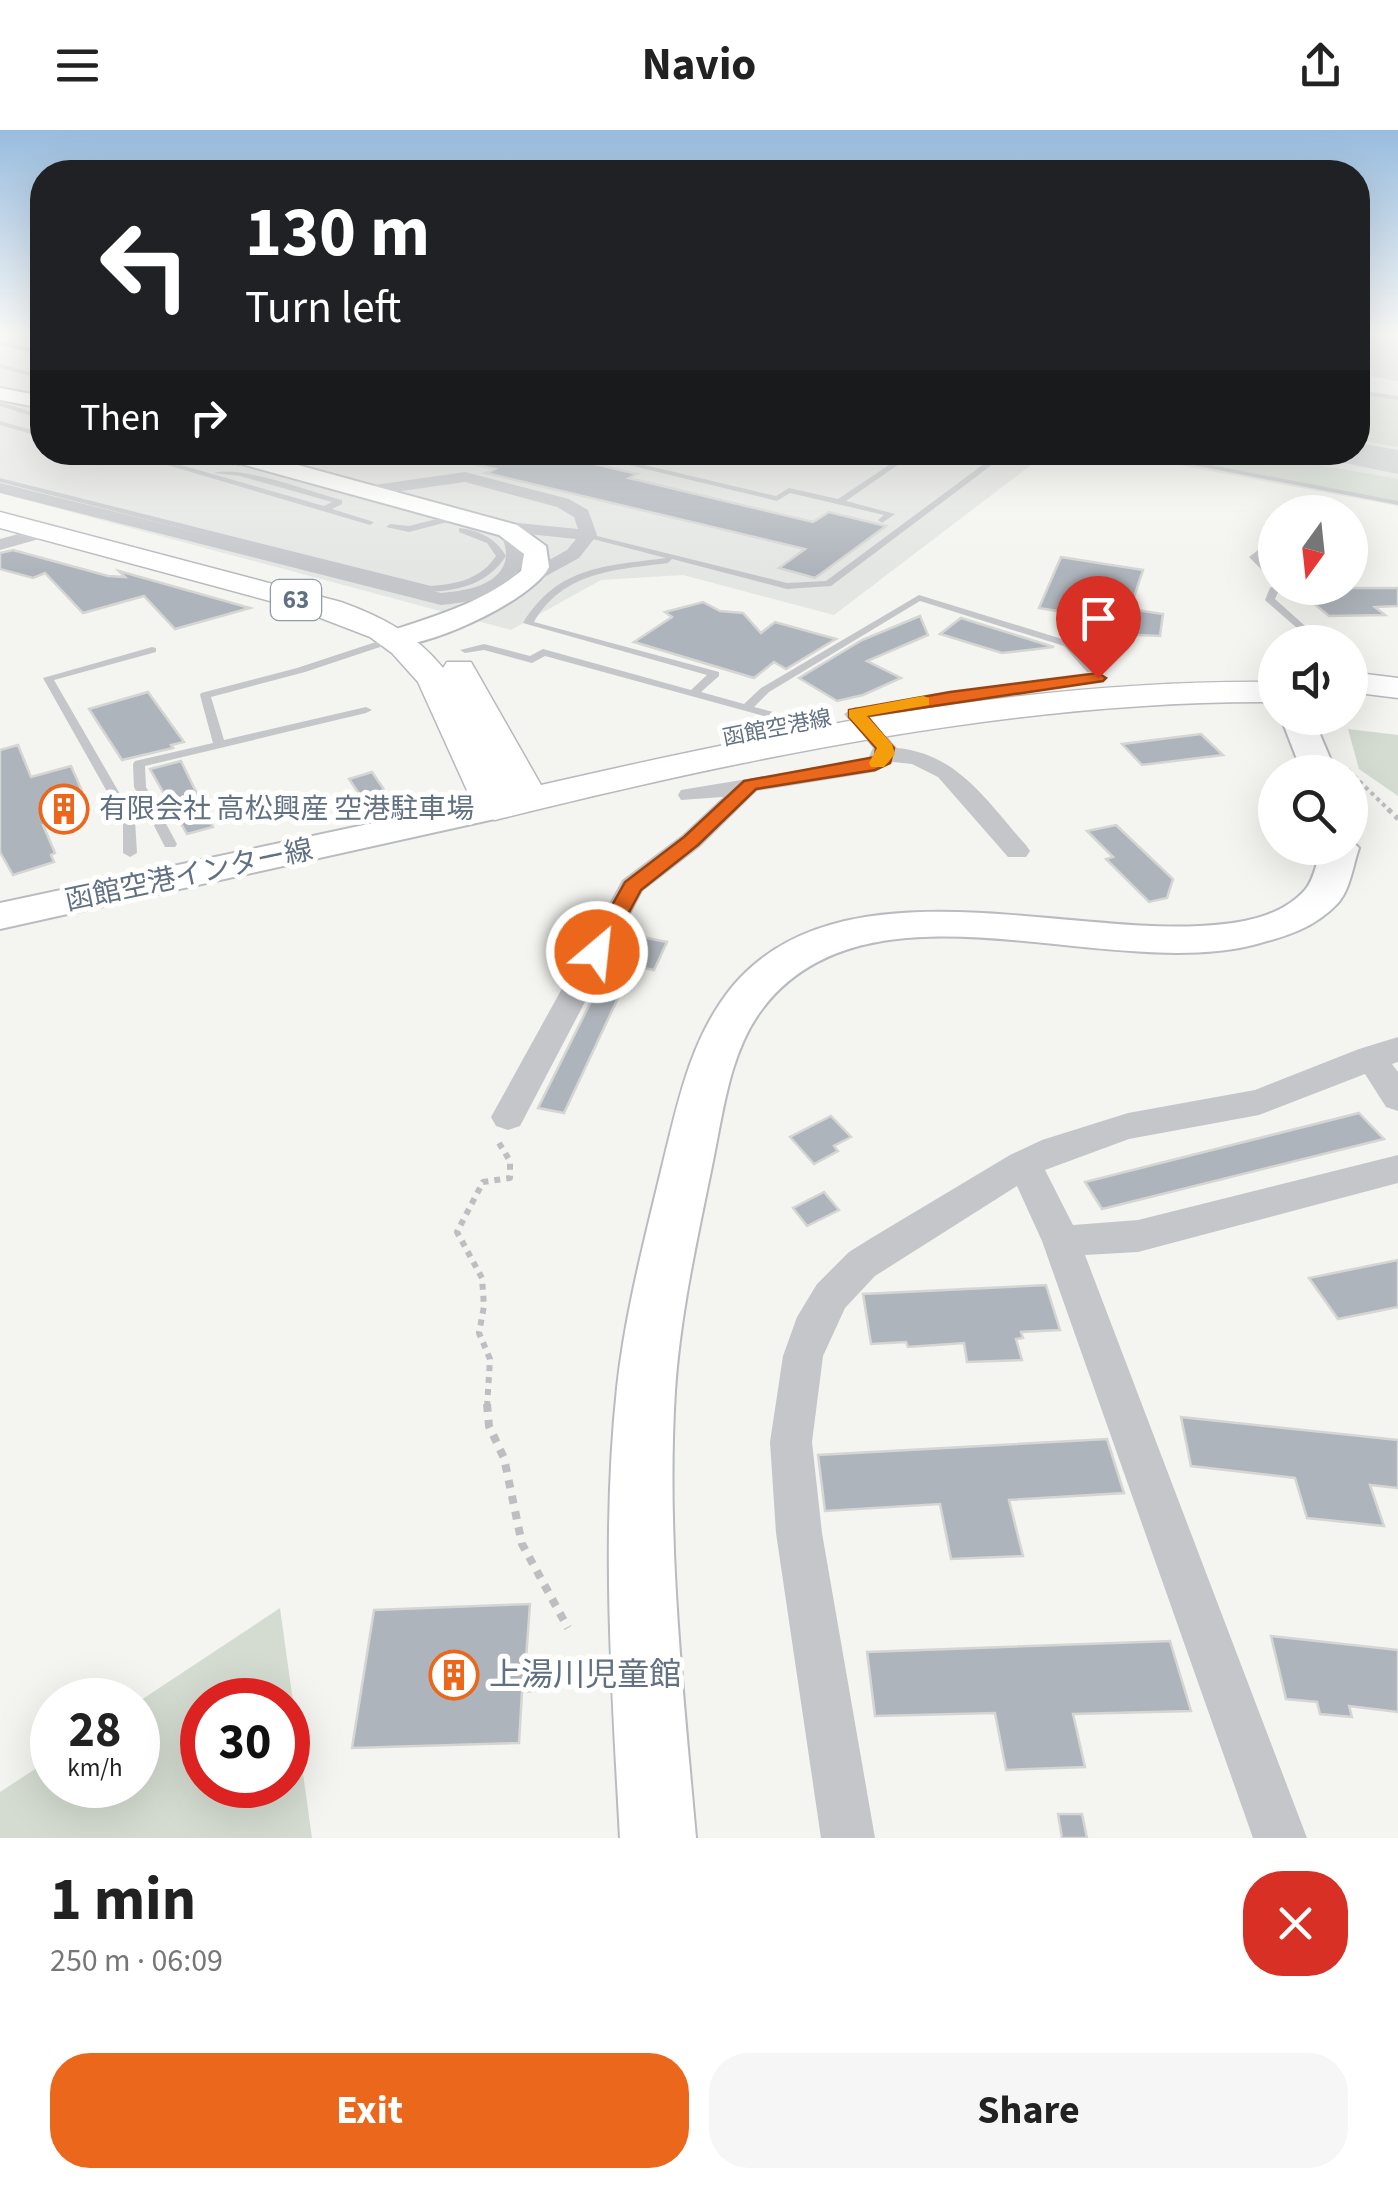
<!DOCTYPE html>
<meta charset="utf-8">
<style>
body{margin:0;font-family:"Source Sans 3","Noto Sans JP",sans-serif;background:#f6f6f6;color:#222;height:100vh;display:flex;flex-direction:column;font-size:38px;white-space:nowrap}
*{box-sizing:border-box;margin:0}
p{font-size:32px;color:#767676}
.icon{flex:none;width:55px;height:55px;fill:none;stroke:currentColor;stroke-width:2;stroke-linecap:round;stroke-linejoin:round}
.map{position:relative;height:1708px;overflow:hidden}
.sheet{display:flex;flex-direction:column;background:#fff;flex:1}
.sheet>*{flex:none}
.banner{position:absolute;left:30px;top:30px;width:1340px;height:305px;border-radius:40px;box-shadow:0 10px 40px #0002;background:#202124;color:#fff;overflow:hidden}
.needle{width:65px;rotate:195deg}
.controls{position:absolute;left:1258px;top:365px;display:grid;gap:20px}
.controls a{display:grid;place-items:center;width:110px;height:110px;border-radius:50%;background:#fff;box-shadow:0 10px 40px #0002;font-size:50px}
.speed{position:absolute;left:30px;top:1548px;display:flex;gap:20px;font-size:50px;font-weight:700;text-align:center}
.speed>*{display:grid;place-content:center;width:130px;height:130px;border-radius:50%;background:#fff;box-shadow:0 10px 40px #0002;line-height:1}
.speed small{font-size:25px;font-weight:400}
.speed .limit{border:15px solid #d22;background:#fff;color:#111}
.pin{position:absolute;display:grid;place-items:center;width:85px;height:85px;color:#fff;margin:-102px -42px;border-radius:50% 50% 50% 0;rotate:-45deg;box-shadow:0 0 10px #0007}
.pin .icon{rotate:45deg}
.me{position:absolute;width:110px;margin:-55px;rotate:28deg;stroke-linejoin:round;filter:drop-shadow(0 0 8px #0008)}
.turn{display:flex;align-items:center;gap:35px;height:210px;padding:0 50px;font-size:45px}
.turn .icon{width:130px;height:130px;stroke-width:2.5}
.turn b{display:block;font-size:70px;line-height:85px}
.then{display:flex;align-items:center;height:95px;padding:0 50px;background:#0003;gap:20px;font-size:38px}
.round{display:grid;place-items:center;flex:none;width:105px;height:105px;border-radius:40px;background:#f6f6f6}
.headline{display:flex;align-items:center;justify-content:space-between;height:170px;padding:0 50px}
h1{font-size:60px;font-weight:700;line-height:75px}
.primary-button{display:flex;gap:20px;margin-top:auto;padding:20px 50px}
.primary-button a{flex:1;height:115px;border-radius:40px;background:#ea671b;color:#fff;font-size:40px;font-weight:700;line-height:115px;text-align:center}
.primary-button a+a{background:#f6f6f6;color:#222}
header{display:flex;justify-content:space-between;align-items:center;height:130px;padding:0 50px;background:#fff;font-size:45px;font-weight:700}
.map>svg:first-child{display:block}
.built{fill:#e4e6e4}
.green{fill:#d4dcd1;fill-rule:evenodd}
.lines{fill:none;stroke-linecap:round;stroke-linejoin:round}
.taxiway{fill:#ccced0;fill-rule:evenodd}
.runway{fill:#ccced0;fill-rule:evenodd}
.building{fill:#aeb4bb;stroke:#d5d6d3;stroke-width:2.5}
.secondary-casing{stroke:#b8bbc0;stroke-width:4}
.primary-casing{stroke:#b6b9be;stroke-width:3}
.path-far3{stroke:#bdbec1;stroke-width:4;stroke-dasharray:4 4;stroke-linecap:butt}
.path-far2{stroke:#bdbec1;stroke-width:5;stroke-dasharray:5 5;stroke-linecap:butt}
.path-far1{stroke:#bdbec1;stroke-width:6;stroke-dasharray:6 6;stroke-linecap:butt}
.path{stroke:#bdbec1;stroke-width:8;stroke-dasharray:8 8;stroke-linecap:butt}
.lane{fill:#c4c6ca;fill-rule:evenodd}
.street{fill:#c4c6ca;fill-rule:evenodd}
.secondary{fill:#fff;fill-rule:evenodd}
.primary{fill:#fff;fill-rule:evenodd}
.path-bridge{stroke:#bdbec1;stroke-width:2.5;stroke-dasharray:2.5 2.5;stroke-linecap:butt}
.route{fill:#ea671b;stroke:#984312;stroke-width:2.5}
.slow{fill:#f59e0b}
.labels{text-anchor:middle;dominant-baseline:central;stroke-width:10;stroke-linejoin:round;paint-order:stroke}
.far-street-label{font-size:22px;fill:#627083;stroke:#fff}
.shield{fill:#fff;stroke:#919ba8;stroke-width:2.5}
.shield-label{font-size:25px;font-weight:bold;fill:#627083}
.poi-label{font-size:28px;fill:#627083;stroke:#fff;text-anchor:start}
.street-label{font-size:28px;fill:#627083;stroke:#fff}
.near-poi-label{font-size:32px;fill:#627083;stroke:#fff;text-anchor:start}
</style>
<header><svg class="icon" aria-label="menu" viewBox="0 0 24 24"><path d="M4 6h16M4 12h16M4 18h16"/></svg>Navio<svg class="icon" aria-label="share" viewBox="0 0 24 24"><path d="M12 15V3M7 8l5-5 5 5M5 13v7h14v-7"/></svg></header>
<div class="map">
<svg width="1398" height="1708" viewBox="0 0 1398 1708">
<rect width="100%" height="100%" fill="#f4f5f0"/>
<g class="built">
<path d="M0 202H42V322L1047 323 834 485 683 445 601 450 511 500 0 363Z"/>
<path d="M1358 202H1398V376L1113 323 1358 322Z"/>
</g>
<g class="green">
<path d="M1358 263 1398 269V317L1358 310Z"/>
<path d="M1138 323H1252L1398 349V371Z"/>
<path d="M1348 599 1398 605V666L1359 639Z"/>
<path d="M280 1478 312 1708H0V1662L52 1628V1655H138V1572ZM288 1570V1655H202V1570Z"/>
</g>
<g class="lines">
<path class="taxiway" d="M1358 313 1398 320V344L1329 330 1324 322H1358Z"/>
<path class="runway" d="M1358 202 1398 203V251L1358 244Z"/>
</g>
<g class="building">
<path d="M461 322H545L637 344 629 348 813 392 829 382 886 396 815 448 779 438 805 419 486 343 495 339 460 331Z"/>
<path d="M13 420 108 446 125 447 119 441 250 478 175 499 144 466 83 483 45 443 33 448 0 439V423Z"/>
<path d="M1061 427 1143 440 1130 479 1163 484 1160 506 1114 504 1121 492 1039 478Z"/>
<path d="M1295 458H1398V476L1375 477 1385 485 1329 486Z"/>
<path d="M703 472 720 481 743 483 761 503 775 492 836 509 786 539 774 532 754 548 634 512 672 487 665 482Z"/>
<path d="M920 486 928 505 867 531 901 548 863 565 837 571 799 548 862 510Z"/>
<path d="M961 488 1054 517 1002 523 940 504Z"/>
<path d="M148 562 184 612 171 615 173 618 122 630 89 579Z"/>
<path d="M1201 604 1223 625 1142 635 1122 614Z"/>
<path d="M18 615 31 647 71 636 82 661 75 663 84 683 43 695 55 723 51 725 54 732 13 745 0 722V620Z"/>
<path d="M181 631 213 697 187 704 150 639Z"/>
<path d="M372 642 385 661 362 668 349 649Z"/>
<path d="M1116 695 1173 749 1167 768 1149 772 1106 729 1113 727 1087 701Z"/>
<path d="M642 807 667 812 654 840 633 836 564 983 538 978 619 815 636 818Z"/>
<path d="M1359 983 1384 1009 1102 1079 1085 1052Z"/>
<path d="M831 986 851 1007 834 1016 838 1021 814 1034 790 1007Z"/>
<path d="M824 1062 839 1080 807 1096 793 1078Z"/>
<path d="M1398 1130V1177L1338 1189 1309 1148Z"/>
<path d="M1046 1155 1060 1200 1021 1202 1023 1208 1016 1209 1022 1230 967 1232 964 1213 908 1217 906 1212 871 1214 863 1164Z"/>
<path d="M1181 1287 1398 1310V1358L1370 1355 1384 1396 1307 1388 1295 1348 1191 1336Z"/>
<path d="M1107 1309 1124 1363 1009 1370 1023 1426 951 1429 940 1374 825 1381 818 1325Z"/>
<path d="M530 1474 526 1529 544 1528 543 1560 522 1562 519 1613 352 1618 374 1480Z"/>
<path d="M1271 1506 1398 1520V1582L1349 1576 1352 1587 1320 1584 1317 1572 1286 1569Z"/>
<path d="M1170 1511 1191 1581 1073 1584 1085 1637 1006 1640 995 1583 875 1586 867 1522Z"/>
<path d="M1058 1684H1082L1087 1708H1062Z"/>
</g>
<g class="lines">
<g class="secondary-casing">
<g id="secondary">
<path d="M0 258 42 266V278L0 270Z"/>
<path d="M214 322H250L517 395 546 416 549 437C534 470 418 524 384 515L380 509 384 503C430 488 483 473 521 441L524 424 499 405 216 327Z"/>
<path d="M1281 588H1313L1336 642H1302Z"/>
<path d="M495 667 508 670 513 678 508 686 0 799V773Z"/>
<path d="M1350 709 1359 718C1353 735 1350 761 1337 774 1314 798 1287 806 1257 814 1107 854 871 738 763 878 729 922 723 984 712 1036 697 1110 680 1185 675 1261 666 1410 683 1559 696 1708H620C612 1558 601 1407 617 1258 625 1184 644 1112 661 1041 677 977 689 910 732 857 837 730 1059 804 1200 796 1236 794 1279 789 1305 760 1314 750 1317 730 1322 718H1350Z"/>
</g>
</g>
<g class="primary-casing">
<g id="primary">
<path d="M0 382 341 472C380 486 416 504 443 538L447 532H471L541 655C781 600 1028 549 1275 552V572C1019 570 743 628 495 690L481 686 475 678 418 552 392 523 370 507 292 477 0 398Z"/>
<path d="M1350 542 1398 548V568L1350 562Z"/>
</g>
</g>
<path class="path-far3" d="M1348 640 1391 682"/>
<path class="path-far2" d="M1388 679 1398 689"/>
<path class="path-far1" d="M487 1277 490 1229 479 1203 484 1176 482 1148 457 1102 483 1052 510 1048V1031L499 1013"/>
<path class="path" d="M487 1274 489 1296 504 1328 522 1414 568 1498"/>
<g class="lane">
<path d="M0 211 42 221V225L0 215Z"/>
<path d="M0 234 42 245V249L0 238Z"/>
<path d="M1358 260 1398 266V270L1358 264Z"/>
<path d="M0 272 42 285V289L0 276Z"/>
<path d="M0 291 31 300 42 296V300L31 304 0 295Z"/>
<path d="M123 322H136L324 376 332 372 240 346 214 343C241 335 311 362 342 370V374L332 379 374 392 370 395Z"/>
<path d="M575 322H590L776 366 789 358 838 369 889 335 841 322H856L899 334 846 371 895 384 882 393 878 390 884 385 790 363 777 371Z"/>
<path d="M1000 322H1009L831 456 787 459 672 429 668 433C615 440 564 441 534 492L719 542V546L701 562 744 574 761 558 919 465 1072 512 1095 538V542H1087L1064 516 920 471 769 562 754 577C785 585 792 586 812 612L806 615C794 610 787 596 775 589L545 526 532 533 484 520 465 523 460 520 484 514 530 526 543 519 691 560 707 545 523 493C558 436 605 436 666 428L585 407V403L787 453 826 451Z"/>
<path d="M1126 322H1144L1398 371V375Z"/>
<path d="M0 348 431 456C457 454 481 449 496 426L487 413 459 402V398C478 400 496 408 506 426 488 453 462 460 431 462L0 352Z"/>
<path d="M456 384 460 387 459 389 409 402 386 397 390 394 409 396Z"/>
<path d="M1270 411H1275V416L1259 427 1275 444V453L1249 427Z"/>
<path d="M1275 455V458H1280L1275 469 1323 512H1313L1267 472 1265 470 1270 458Z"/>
<path d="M394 506 398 507V511L305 542 211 567 224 610 366 577 372 580 366 583 145 636 146 657 177 714 175 717H165L134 657 133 634 135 631 213 613 200 565 201 563 297 538Z"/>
<path d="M152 517 156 518V522L54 550 135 690 137 723 130 727 123 723V690L43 548Z"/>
</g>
<g class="street">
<path d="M465 342 569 369 588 380 597 405 579 428 526 457 517 451 519 447 567 420 576 409 518 403 524 431C509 465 475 472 441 475L0 363V353L441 463C464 461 502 456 506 427 507 415 500 406 502 396L518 393 578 399 574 387 557 377 465 352 367 366 359 361 367 356Z"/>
<path d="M44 397 50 398V406L0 420V409Z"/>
<path d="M855 577 863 579 897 618C959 624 987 672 1026 715L1030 721 1026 727H1008L938 647 912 634 893 632 875 642 757 661 700 717 643 761 520 996 508 1000 496 996 491 987 622 750 682 705 723 667 681 670 678 665 681 660 868 629 873 618 844 584Z"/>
<path d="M1398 907V932L1392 934 1398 942V981L1386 977 1365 944 1259 985 1129 1009 1045 1040 1073 1095 1138 1090 1398 1025V1053L1138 1122 1085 1125 1307 1708H1253L1042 1111 1017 1056 875 1146 845 1178 823 1226 812 1312 822 1403 875 1708H821L776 1403 770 1312 783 1226 797 1187 817 1154 849 1122 873 1107 1010 1025 1042 1010 1128 983 1255 960 1359 919Z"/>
</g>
<use href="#secondary" class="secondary"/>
<use href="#primary" class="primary"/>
<path class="path-bridge" d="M187 330 241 335 275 322"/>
</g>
<linearGradient id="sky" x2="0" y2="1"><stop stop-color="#98bcde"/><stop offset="0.46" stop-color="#fafaf8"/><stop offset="1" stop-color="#fafaf8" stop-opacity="0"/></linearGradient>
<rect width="1398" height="441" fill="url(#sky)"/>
<path class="route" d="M1098 543 1106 548 1103 551 867 586 894 618 890 633 875 640 756 659 698 715 641 760 605 827H589L586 822 625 752 684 707 744 651 875 627 876 618 849 587V580L950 562Z"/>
<path class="slow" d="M923 566 929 568V575L867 586 892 614 895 624 884 637H871L869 633 877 618 849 587V580Z"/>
<defs>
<g id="building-ring" transform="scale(2.5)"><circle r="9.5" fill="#fff" stroke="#ea671b" stroke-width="1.5"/><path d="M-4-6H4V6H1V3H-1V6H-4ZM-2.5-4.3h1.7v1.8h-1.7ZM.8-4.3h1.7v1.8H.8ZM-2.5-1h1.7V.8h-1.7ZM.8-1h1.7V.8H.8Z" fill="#ea671b"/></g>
</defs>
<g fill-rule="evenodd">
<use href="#building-ring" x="64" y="679"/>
<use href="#building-ring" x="454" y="1545"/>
</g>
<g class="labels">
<g class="far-street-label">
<text transform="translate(777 598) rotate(-11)">函館空港線</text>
</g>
<rect class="shield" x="271" y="450" width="50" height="40" rx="8"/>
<g class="shield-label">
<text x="296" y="470">63</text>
</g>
<g class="poi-label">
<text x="99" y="679">有限会社 高松興産 空港駐車場</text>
</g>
<g class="street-label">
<text transform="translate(189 745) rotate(-12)">函館空港インター線</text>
</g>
<g class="near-poi-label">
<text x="489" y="1545">上湯川児童館</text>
</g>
</g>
</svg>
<div class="controls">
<a><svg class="needle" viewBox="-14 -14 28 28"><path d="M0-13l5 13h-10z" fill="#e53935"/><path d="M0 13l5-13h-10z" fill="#767676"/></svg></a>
<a><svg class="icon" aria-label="sound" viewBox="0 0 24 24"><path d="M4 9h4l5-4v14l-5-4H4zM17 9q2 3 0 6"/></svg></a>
<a><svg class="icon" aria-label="search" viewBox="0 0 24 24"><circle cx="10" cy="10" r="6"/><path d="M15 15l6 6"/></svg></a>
</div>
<div class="speed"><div>28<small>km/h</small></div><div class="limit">30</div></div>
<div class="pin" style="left:1098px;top:548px;background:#d93025"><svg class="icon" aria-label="arrive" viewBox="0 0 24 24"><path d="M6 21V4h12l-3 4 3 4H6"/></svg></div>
<svg class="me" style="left:597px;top:822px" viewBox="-20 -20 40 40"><circle r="17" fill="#ea671b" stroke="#fff" stroke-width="3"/><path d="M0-11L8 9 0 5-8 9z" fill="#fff"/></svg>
<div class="banner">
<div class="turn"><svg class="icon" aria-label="left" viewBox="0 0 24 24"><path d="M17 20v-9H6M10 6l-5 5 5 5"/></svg><div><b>130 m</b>Turn left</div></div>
<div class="then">Then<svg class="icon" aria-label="right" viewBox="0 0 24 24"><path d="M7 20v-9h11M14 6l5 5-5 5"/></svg></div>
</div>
</div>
<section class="sheet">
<div class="headline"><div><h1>1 min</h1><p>250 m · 06:09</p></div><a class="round" style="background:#d93025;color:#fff"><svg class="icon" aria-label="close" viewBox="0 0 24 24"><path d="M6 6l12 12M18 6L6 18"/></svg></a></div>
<div class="primary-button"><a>Exit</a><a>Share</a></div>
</section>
